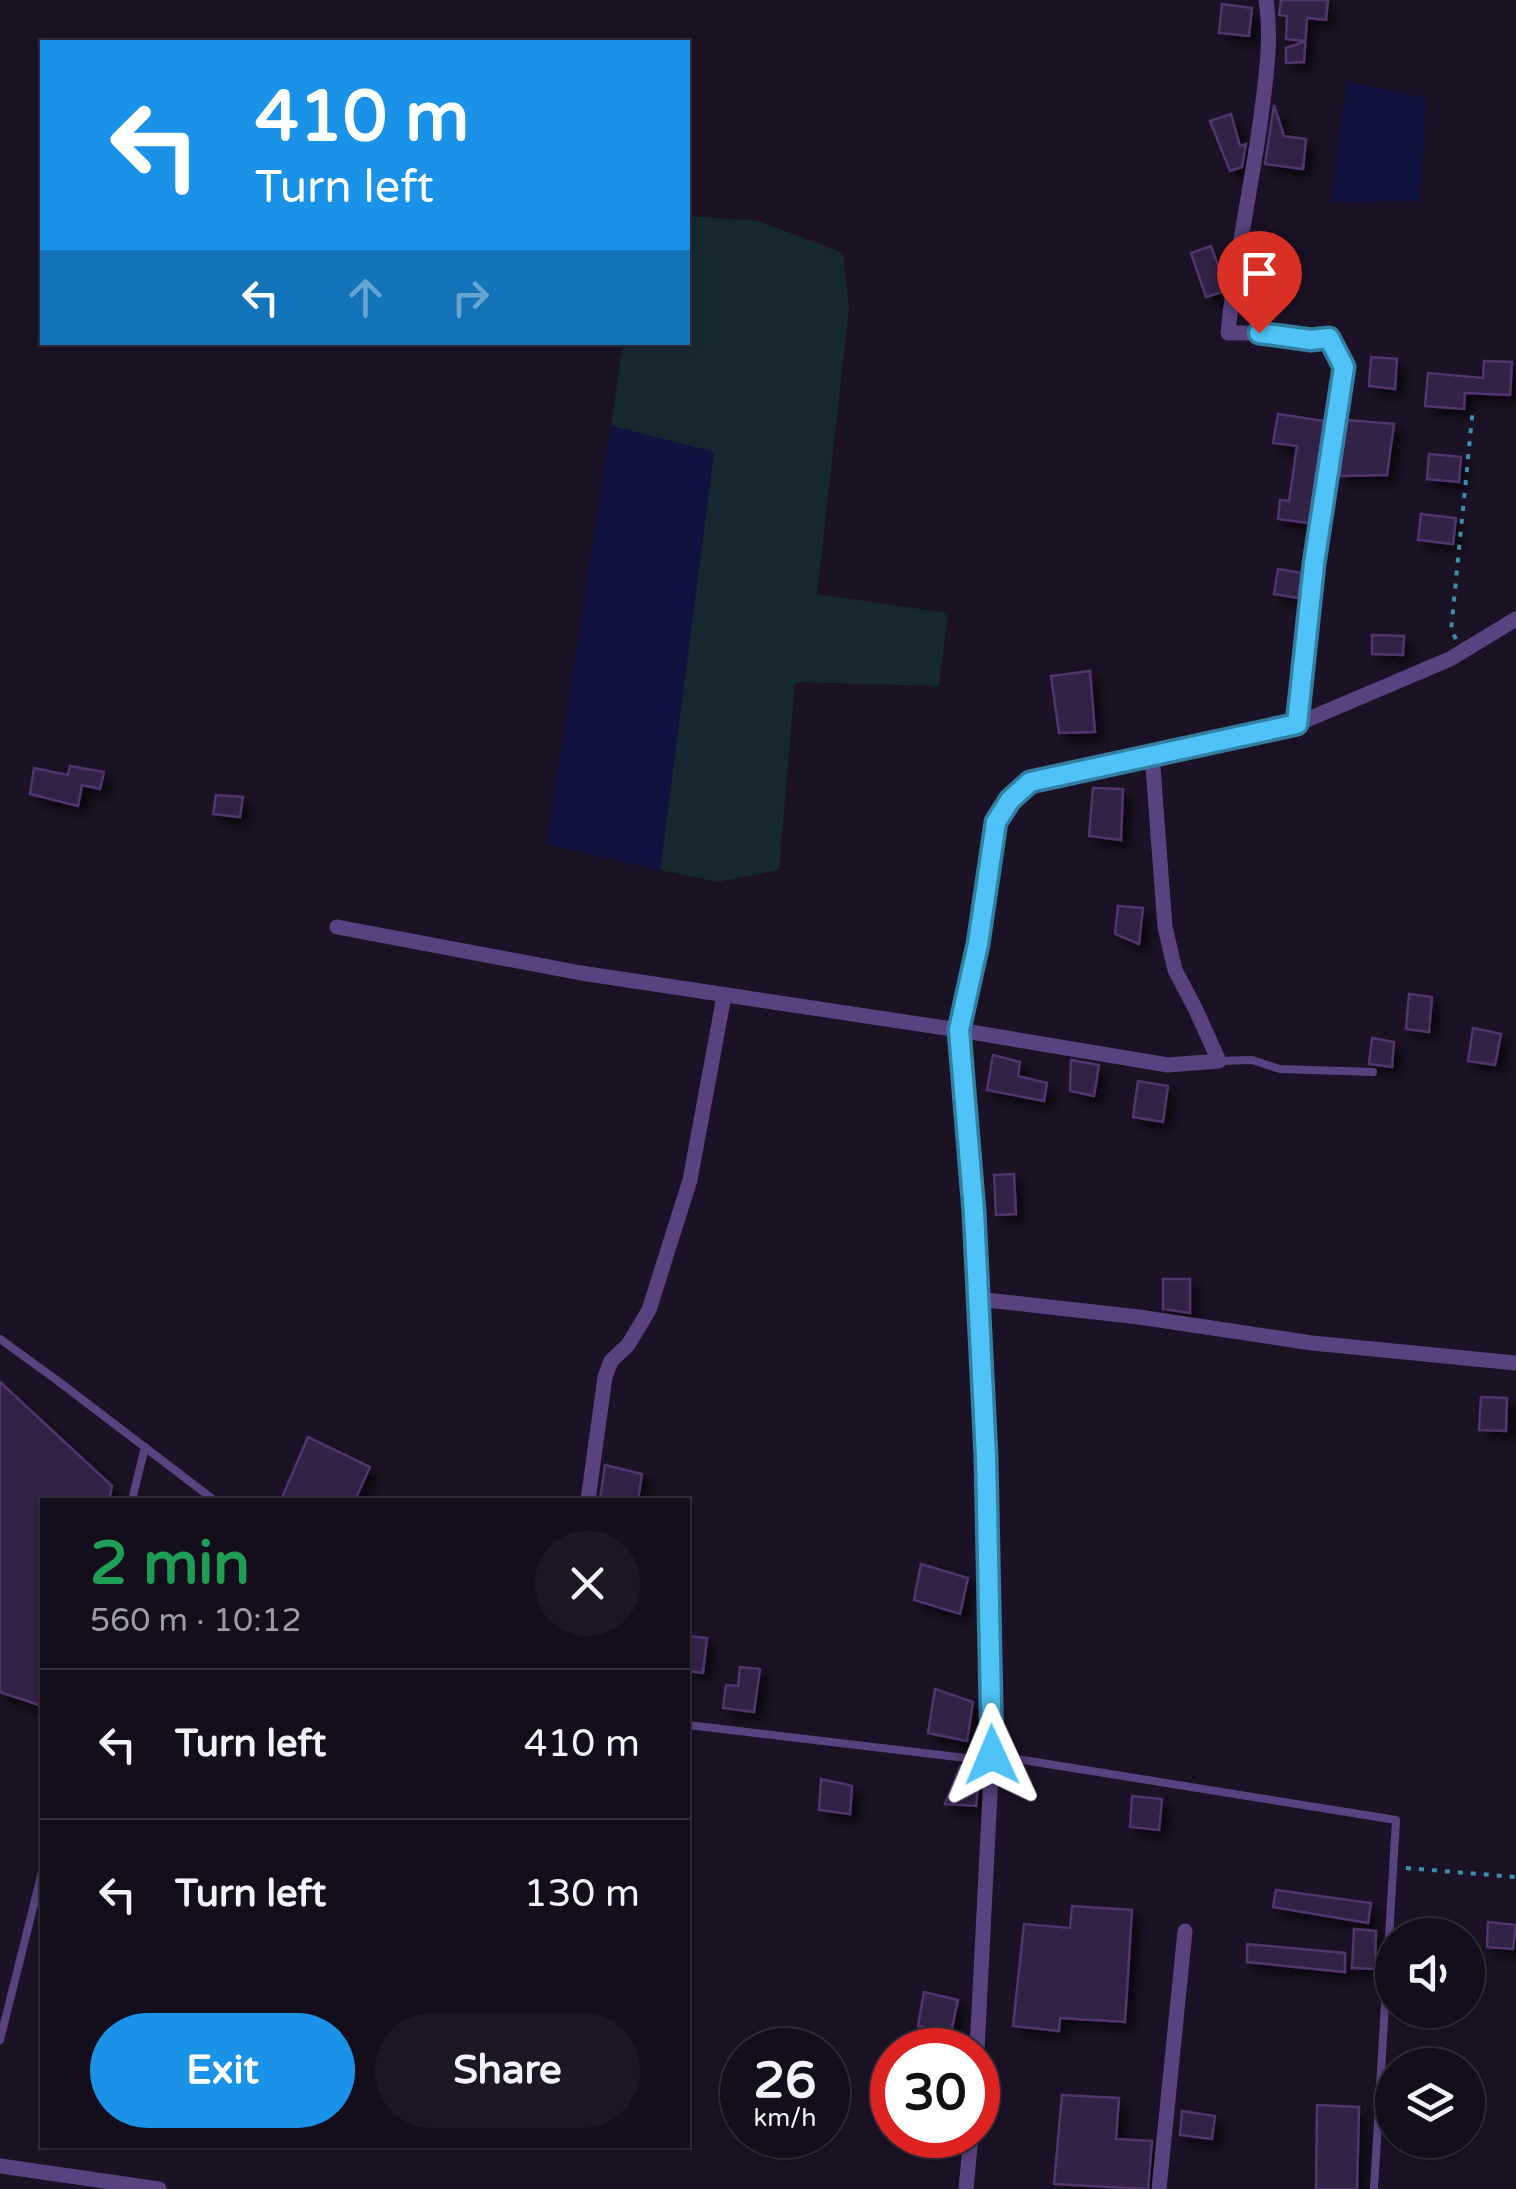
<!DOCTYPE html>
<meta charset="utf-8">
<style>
body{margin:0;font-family:"Varela Round",sans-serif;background:#1d1725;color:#f1f3f6;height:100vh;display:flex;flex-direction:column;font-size:38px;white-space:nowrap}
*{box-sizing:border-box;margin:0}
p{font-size:32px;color:#9d9ca3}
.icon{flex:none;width:55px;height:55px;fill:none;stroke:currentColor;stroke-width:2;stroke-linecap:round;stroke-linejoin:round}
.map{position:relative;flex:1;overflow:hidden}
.drawer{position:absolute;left:40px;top:1498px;width:650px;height:650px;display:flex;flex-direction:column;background:#140e1c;border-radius:0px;box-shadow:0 2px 8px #0004,0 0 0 2px #332e3b}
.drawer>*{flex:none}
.hud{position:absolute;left:40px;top:40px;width:650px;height:305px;border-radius:0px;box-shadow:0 2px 8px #0004,0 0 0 2px #332e3b;background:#1992e8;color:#fff;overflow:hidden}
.fabs{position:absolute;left:1375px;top:1918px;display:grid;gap:20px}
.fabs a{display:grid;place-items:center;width:110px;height:110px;border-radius:50%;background:#140e1c;box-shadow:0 2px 8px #0004,0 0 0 2px #332e3b;font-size:50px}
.speed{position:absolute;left:720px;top:2028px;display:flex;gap:20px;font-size:50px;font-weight:700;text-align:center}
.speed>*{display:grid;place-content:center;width:130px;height:130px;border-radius:50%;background:#140e1c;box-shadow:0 2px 8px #0004,0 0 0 2px #332e3b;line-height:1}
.speed small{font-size:25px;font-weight:400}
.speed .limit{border:15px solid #d22;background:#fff;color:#111}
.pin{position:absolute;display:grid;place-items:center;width:85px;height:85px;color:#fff;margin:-102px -42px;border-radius:50% 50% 50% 0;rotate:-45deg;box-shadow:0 0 10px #0007}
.pin .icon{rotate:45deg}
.me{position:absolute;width:110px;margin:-55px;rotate:359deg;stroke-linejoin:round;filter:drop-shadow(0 0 8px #0008)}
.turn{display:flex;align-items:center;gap:35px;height:210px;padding:0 50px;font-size:45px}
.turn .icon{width:130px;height:130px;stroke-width:2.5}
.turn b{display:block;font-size:70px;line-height:85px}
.lanes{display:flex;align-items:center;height:95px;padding:0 50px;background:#0003;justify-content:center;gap:50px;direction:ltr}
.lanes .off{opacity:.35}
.round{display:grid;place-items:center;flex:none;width:105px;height:105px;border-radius:52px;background:#1d1725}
.summary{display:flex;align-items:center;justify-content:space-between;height:170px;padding:0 50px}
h1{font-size:60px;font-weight:800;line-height:75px;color:#1e9e55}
.cta{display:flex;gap:20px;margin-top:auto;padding:20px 50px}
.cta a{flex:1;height:115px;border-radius:60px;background:#1992e8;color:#fff;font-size:40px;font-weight:800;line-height:115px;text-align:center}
.cta a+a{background:#1d1725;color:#f1f3f6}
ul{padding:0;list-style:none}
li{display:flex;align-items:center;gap:30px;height:150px;padding:0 50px;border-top:2px solid #332e3b}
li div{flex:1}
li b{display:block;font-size:38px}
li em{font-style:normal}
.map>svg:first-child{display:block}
.green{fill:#15282f}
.water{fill:#101240}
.building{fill:#332044;stroke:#52346e;stroke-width:2.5;filter:url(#shadow)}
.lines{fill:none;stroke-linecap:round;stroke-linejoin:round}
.path{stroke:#3c90ad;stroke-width:4;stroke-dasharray:5 8;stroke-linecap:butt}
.lane{stroke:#58427f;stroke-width:8}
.street{stroke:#58427f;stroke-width:15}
.route-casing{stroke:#337fa1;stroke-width:25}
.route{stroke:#4fc3f7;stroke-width:18}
</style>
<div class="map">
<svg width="1516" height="2189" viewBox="0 0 1516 2189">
<defs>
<filter id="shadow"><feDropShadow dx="8" dy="8" stdDeviation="5" flood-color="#0009"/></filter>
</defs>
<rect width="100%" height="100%" fill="#1b1225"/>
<path class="green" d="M688 216 759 221 843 253 849 308 817 594 948 613 939 686 795 682 779 870 717 882 660 870 714 452 611 426 623 343 688 342Z"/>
<g class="water">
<path d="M1347 82 1426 98 1420 201 1331 202Z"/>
<path d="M611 426 714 452 660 870 547 844Z"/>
</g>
<g class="building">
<path d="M1281 0H1328L1326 20 1307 18 1304 62 1286 63V48L1306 41 1286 39 1287 16 1279 15Z"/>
<path d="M1222 4 1252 8 1249 36 1219 33Z"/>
<path d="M1274 105 1284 136 1306 139 1303 169 1265 164Z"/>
<path d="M1231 114 1240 146 1246 144 1242 167 1230 171 1210 121Z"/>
<path d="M1211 246 1223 279 1222 292 1206 297 1191 253Z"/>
<path d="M1257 260 1282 261 1281 290 1255 289Z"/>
<path d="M1371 357 1397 359 1395 389 1369 386Z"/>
<path d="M1484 361 1512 362 1510 395 1465 393 1464 409 1425 406 1428 373 1483 378Z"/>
<path d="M1278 414 1324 421 1309 523 1278 519 1280 500 1289 501 1297 446 1273 443Z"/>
<path d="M1347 420 1394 424 1387 475 1339 476Z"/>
<path d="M1429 454 1461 457 1459 482 1427 479Z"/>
<path d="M1421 514 1456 518 1453 544 1418 540Z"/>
<path d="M1278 569 1302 573 1298 598 1274 594Z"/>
<path d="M1372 635 1404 636 1403 655 1372 654Z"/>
<path d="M1090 671 1095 732 1059 733 1051 676Z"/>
<path d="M70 766 104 772 100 789 82 785 78 806 30 794 34 768 68 775Z"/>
<path d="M1093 788 1123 789 1121 840 1089 836Z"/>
<path d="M216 795 243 797 240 817 213 814Z"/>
<path d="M1118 906 1143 908 1139 944 1115 934Z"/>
<path d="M1409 994 1432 997 1429 1032 1406 1029Z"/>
<path d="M1473 1028 1501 1034 1495 1065 1468 1061Z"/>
<path d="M1372 1038 1394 1042 1392 1067 1369 1064Z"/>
<path d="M993 1055 1020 1062 1018 1076 1047 1083 1044 1101 987 1090Z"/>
<path d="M1071 1060 1099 1065 1094 1096 1070 1091Z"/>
<path d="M1138 1081 1168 1086 1163 1122 1133 1117Z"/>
<path d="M1014 1174 1016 1214 996 1215 994 1175Z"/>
<path d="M1163 1279H1190V1313L1163 1309Z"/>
<path d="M0 1382 112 1486 109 1500H42V1706L0 1692Z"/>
<path d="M1481 1397 1507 1398 1506 1431 1479 1430Z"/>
<path d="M308 1437 370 1467 355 1500H281Z"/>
<path d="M605 1465 642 1474 638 1500H600Z"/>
<path d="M921 1564 968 1578 960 1614 914 1600Z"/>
<path d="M688 1636 707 1638 703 1673 688 1671Z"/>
<path d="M740 1667 760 1669 754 1712 723 1708 726 1685 738 1686Z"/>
<path d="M935 1689 973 1702 967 1741 928 1733Z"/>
<path d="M963 1765 980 1767 976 1806 945 1804 960 1766Z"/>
<path d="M821 1779 852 1786 850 1814 819 1810Z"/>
<path d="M1132 1796 1162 1799 1159 1830 1130 1827Z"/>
<path d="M1276 1890 1371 1903 1368 1923 1273 1907Z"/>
<path d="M1072 1906 1132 1910 1125 2022 1060 2018 1059 2031 1013 2026 1024 1924 1070 1928Z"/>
<path d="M1488 1922 1516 1925 1513 1949 1487 1947Z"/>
<path d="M1354 1929 1376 1931 1375 1969 1352 1968Z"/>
<path d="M1247 1944 1345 1953V1972L1247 1962Z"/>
<path d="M924 1992 958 2000 951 2033 918 2026Z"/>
<path d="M1062 2095 1119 2098 1116 2139 1152 2141 1148 2189 1054 2184Z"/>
<path d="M1317 2105 1359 2107 1357 2189H1316Z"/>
<path d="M1182 2111 1215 2116 1212 2139 1180 2135Z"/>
</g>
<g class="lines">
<g class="path">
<path d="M1456 639 1451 630 1473 408"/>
<path d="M1406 1868 1516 1877"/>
</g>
<g class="lane">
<path d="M1219 1061 1252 1060 1280 1069 1373 1072"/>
<path d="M0 1339 58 1381 214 1500"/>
<path d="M132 1500 145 1447"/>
<path d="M688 1725 991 1761"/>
<path d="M992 1755 1396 1820 1374 2189"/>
<path d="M0 2040 42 1872"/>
</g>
<g class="street">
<path d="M1266 0C1272 39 1266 77 1261 117 1251 189 1235 261 1228 333H1259L1311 340 1329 338 1344 367 1314 564 1297 724"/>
<path d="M337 927 581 973 959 1030 1168 1065 1219 1061 1195 1008 1175 970 1165 927 1152 754"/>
<path d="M978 1299 1139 1317 1312 1343 1516 1363"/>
<path d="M588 1500 605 1377 611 1361 628 1345 649 1310 690 1180 724 996"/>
<path d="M977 2050 992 1755 986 1457 974 1212 959 1030 978 944 996 823 1009 801 1030 782 1297 724 1450 659 1516 619"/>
<path d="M0 2166 159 2189"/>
<path d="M966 2189 971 2135"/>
<path d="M1159 2189 1185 1931"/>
</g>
</g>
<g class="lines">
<g class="route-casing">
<path id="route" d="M992 1755 986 1457 974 1212 959 1030 978 944 996 822 1010 800 1030 782 1297 724 1314 564 1344 367 1329 338 1311 340 1259 333"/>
</g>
<use href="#route" class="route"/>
</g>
</svg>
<div class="fabs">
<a><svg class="icon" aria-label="sound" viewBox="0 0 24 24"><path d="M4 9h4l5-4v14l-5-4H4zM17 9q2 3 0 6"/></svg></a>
<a><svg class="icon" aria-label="layers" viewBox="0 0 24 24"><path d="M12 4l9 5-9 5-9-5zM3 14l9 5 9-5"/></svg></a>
</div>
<div class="speed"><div>26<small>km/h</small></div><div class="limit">30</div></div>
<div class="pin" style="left:1259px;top:333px;background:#d93025"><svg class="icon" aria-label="arrive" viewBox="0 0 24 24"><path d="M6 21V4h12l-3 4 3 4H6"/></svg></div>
<svg class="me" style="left:992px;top:1755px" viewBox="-20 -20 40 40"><path d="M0-17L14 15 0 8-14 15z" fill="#4fc3f7" stroke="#fff" stroke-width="4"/></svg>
<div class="hud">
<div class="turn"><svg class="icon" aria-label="left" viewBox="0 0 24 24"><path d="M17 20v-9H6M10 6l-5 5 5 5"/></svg><div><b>410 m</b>Turn left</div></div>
<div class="lanes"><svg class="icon" aria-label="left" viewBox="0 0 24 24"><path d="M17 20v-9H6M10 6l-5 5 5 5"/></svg><svg class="icon off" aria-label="ahead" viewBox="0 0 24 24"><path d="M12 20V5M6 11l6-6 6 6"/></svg><svg class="icon off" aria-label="right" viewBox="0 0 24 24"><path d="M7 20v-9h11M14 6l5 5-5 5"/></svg></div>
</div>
<section class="drawer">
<div class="summary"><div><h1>2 min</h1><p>560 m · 10:12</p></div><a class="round"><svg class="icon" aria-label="close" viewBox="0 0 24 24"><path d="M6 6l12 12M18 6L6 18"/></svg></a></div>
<ul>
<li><svg class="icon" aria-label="left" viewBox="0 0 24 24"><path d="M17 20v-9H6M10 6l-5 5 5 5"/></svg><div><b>Turn left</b></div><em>410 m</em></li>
<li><svg class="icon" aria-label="left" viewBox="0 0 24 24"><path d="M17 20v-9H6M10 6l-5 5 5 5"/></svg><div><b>Turn left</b></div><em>130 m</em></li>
</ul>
<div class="cta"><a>Exit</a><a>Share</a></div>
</section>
</div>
